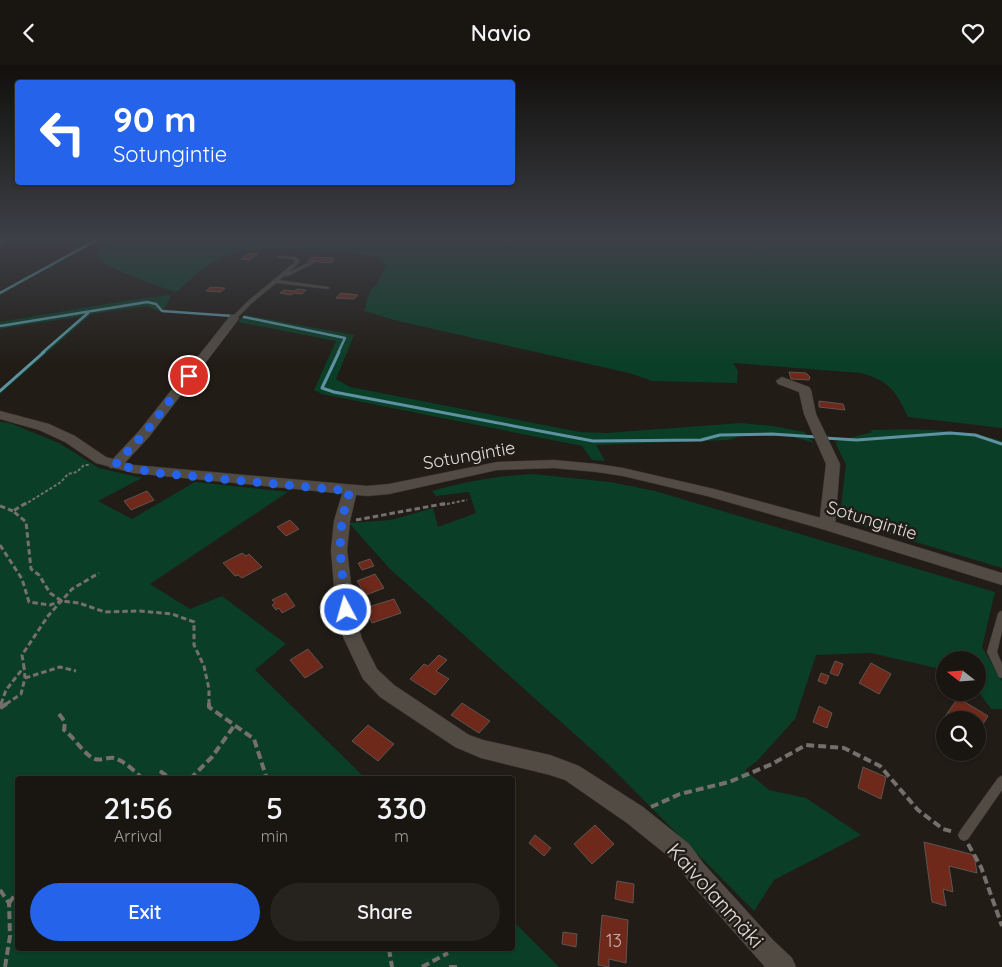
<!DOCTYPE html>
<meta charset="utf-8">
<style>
body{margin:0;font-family:Quicksand,sans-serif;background:#26221e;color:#f1f3f6;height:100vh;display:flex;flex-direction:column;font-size:19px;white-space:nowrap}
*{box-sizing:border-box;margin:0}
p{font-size:16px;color:#9f9f9f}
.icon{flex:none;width:28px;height:28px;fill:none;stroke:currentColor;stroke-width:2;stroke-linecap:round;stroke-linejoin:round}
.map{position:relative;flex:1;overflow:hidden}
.drawer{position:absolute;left:15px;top:711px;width:500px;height:175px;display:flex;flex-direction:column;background:#191510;border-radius:5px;box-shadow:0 1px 4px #0004,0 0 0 1px #373430}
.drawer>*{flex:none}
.banner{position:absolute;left:15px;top:15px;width:500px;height:105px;border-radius:5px;box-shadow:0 1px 4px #0004,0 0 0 1px #373430;background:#2563eb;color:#fff;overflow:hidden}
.needle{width:32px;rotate:287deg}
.tools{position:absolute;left:936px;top:586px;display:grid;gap:10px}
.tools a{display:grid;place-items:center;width:50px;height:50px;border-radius:50%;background:#191510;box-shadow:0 1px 4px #0004,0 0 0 1px #373430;font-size:25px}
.pin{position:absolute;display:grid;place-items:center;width:42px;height:42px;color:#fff;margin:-21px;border:2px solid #fff;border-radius:50%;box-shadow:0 1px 5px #0007}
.me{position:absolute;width:55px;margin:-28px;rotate:354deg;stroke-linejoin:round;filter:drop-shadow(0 0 4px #0008)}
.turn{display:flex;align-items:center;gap:18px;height:105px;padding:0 15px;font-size:22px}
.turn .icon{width:65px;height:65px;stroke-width:2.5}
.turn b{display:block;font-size:35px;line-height:42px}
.eta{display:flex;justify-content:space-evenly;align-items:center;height:85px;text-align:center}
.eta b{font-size:30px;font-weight:600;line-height:35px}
.primary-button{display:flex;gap:10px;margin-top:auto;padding:10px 15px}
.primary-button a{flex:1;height:58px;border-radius:30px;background:#2563eb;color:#fff;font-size:20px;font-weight:600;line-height:58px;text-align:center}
.primary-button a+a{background:#26221e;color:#f1f3f6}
header{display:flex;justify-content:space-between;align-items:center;height:65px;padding:0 15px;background:#191510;font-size:22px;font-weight:600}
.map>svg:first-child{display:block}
.green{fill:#0b3e27}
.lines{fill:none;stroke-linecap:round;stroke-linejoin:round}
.stream-far1{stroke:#5e92a2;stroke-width:2.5}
.stream{stroke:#5e92a2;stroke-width:3}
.building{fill:#6e291b;stroke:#5e5451}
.service-casing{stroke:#3a3632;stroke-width:1}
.minor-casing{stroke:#3a3632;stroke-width:1}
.tertiary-casing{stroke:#3a3632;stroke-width:1}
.path-far2{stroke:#75706b;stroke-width:2;stroke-dasharray:3 2;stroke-linecap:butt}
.path-far1{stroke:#75706b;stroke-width:3;stroke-dasharray:5.5 3;stroke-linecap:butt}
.path{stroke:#75706b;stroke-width:4;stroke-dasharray:8 4;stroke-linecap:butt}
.service{fill:#514b44;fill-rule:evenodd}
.minor{fill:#514b44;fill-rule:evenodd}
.tertiary{fill:#514b44;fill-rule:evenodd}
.route{stroke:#2563eb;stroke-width:9;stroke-dasharray:0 16.2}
.labels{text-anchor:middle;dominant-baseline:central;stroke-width:5;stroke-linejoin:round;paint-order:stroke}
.street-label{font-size:18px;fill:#e2deda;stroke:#211c16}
.near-number-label{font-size:18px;fill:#c5b1aa}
.near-street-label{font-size:21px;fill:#e2deda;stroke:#211c16}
</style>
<header><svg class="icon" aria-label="back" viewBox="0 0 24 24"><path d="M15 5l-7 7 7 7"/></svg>Navio<svg class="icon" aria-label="heart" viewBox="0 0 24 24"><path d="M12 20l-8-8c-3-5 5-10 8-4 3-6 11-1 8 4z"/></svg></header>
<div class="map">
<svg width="1002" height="902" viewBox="0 0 1002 902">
<rect width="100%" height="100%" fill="#211c16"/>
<g class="green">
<path d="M97 173H102L0 230V227Z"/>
<path d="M118 173H1002V363L908 352C896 326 889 315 860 308L733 298 738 306 737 318 652 316 629 308 398 256 364 246 370 226 377 219 386 201 379 192C336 186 258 175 219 194 203 201 189 216 176 227 148 218 122 209 97 194L98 186Z"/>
<path d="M171 230 163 247 145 241 91 249 0 329V325L82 251 0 264V257L130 235Z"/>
<path d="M245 250 354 270 336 314 350 322 580 367 606 368 741 358 773 361 804 367 814 378C790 369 752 365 728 375L596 380 605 396 592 395 582 381 322 329 314 325 336 276 238 257Z"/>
<path d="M0 357 10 358 59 378 99 403 142 413 98 436 132 454 195 417 288 427 150 519 190 544 222 531 286 579 255 605 366 714H18V884H512L513 856 559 902H0Z"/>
<path d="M870 365C915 364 959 363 1002 376V503L843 455 840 448 846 400 835 377 872 367Z"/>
<path d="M533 409 610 417 655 426 995 527 982 582 1002 616V644H991L978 626V595H945V605L871 588 816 590 795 654 757 696 745 705 769 725 806 733 861 770 774 815 754 846 608 699 390 504 349 458 391 455 433 443 438 462 476 448 469 427 436 431 432 426C466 416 499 411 533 409Z"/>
</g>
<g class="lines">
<g class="stream-far1">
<path d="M0 228 100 173"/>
<path d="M244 252 345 273 338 288"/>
<path d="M0 261 147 237 156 239 162 246 233 251"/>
<path d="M42 288 88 248"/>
</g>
<g class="stream">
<path d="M339 287 322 323 334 327 593 376 701 375 720 370 772 369 817 372"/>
<path d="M0 326 44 287"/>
<path d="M824 373 857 375 950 368 975 370 1002 379"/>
</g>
</g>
<g class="building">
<path d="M249 188 258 189 249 195 241 194Z"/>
<path d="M312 192 334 193 331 195H334L331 198 307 196Z"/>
<path d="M210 222 225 223 221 227 206 226Z"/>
<path d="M297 224 306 225 302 229 294 228 291 230 280 228 284 225 295 226Z"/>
<path d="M341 228 358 230 354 234 336 233Z"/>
<path d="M789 307 806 308 810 312 809 315 791 314Z"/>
<path d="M819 336 843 339 845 345 819 342Z"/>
<path d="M147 426 154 435 131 445 124 436Z"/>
<path d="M290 455 299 464 286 471 277 462Z"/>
<path d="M242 488 246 491 249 489 262 502 242 513 238 510 235 511 223 498Z"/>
<path d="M370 494 374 501 362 505 358 498Z"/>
<path d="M375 509 384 523 366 530 357 516Z"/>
<path d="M286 528 295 541 282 548 279 543 276 545 272 540 275 538 272 535Z"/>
<path d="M394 534 401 548 372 558 365 543Z"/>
<path d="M308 584 323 602 305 613 290 595Z"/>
<path d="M439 590 447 595 436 606 449 614 435 630 410 614 424 599 428 601Z"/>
<path d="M835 596 843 599 838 611 830 608Z"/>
<path d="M871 598 891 609 879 629 859 618Z"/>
<path d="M821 608 829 611 826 619 818 616Z"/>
<path d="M958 633 988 651 978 667V655H945V659L941 657Z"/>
<path d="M462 638 490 656 479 668 451 650Z"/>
<path d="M819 641 832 648 827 663 813 657Z"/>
<path d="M368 660 394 679 378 696 352 676Z"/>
<path d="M863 702 886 712 881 734 858 723Z"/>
<path d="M595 760 614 779 592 799 574 779Z"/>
<path d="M535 770 551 783 544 791 529 778Z"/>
<path d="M924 777 974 790 977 808 949 801 953 827 943 824 946 841 932 837Z"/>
<path d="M617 816 634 819 633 838 615 834Z"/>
<path d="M602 850 628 855 626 898 609 894V902L598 900Z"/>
<path d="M563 867 577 869 576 882 562 879Z"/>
</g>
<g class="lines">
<g class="service-casing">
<g id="service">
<path d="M278 191 296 192 300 197 289 207 310 197 314 198 288 211H284L279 215 328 222 330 223 328 224 276 218 252 238 236 254H232V252L248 236 295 197 293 194 278 193Z"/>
<path d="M1002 546V566L997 587 1002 599V613L999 612 987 587 998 549 999 547Z"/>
<path d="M1002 711V725L968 774 964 776 960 774 958 770 960 766 998 713Z"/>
</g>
</g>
<g class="minor-casing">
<g id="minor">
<path d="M3 173H14L0 181V175Z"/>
<path d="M234 250 239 253 238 255 149 372 120 403H110L108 400 110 397 139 366 230 251Z"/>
<path d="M782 312 809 322 811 325 816 349 840 399 835 460 832 464H822L819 460 826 399 804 349 799 327 778 319 776 316Z"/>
<path d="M350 421 355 423 357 426 350 456 347 485 354 545 362 574 377 604 394 620 469 670 483 675 550 690 579 701 643 742 689 779 704 799 773 875 792 893 796 902H765L688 815 673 795 627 758 565 715 550 710 481 693 455 682 380 632 363 614 344 574 336 545 331 485 334 456 343 426 345 423Z"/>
</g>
</g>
<g class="tertiary-casing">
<path id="tertiary" d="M0 346 49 359 75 371 106 392 134 400 367 421 389 419 497 397 554 395 597 399 623 403 714 424 832 456 1002 508V520L822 464 707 431 623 411 597 407 554 403 497 405 389 429 367 431 133 408 96 398 65 377 39 365 0 354Z"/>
</g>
<g class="path-far2">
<path d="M24 440 61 417 68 409 77 407 84 400H89"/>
<path d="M442 440 467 435"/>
</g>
<g class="path-far1">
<path d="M26 438 13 446 26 457 31 504 39 510 50 528 62 536 79 538 105 547 140 546 172 549 194 557V580L204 601 209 624V639"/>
<path d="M0 441 13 446"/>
<path d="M356 455 448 438"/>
<path d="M0 480 22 514 29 537 50 540 61 536"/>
<path d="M25 613 60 602 76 606"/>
<path d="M1 639 6 625 24 602 22 590 48 551 72 524 99 508"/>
<path d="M6 639 21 629 25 613 24 602"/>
</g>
<g class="path">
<path d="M209 638V642L254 674 267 714"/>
<path d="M0 642 1 638"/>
<path d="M0 643 8 638"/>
<path d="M59 649 65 657 64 665C76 674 84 690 95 694 101 696 108 692 114 693 125 696 135 707 143 714"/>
<path d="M160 706 171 714"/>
<path d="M190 714 212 692 234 661"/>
<path d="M651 742 680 729 729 717 772 699 806 680 844 683 880 701 918 745 943 764 954 767"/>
<path d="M968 779 981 802 1002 861"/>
<path d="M0 825 9 838 10 871 5 902"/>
<path d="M9 838 18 826"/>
<path d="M389 884 392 902"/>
<path d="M422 902 448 888"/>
<path d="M449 902H461"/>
</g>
<use href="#service" class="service"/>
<use href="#minor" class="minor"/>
<use href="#tertiary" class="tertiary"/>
</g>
<linearGradient id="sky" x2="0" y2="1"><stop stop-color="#120f0c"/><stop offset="0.58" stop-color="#3d4047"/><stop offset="1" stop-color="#3d4047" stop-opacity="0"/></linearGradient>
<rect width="1002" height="299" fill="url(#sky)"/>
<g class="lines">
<path class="route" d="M189 311 144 369 115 400 157 408 350 426C334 471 342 500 346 545"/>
</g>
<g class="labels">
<g class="street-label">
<text transform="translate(469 390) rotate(-10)">Sotungintie</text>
<text transform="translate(872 455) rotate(17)">Sotungintie</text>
</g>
<g class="near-number-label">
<text x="614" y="875">13</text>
</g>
<g class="near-street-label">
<text transform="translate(716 830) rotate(48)">Kaivolanmäki</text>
</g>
</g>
</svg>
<div class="tools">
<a><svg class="needle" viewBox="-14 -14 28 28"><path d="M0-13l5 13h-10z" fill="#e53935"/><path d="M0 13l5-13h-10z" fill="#9f9f9f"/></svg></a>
<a><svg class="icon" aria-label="search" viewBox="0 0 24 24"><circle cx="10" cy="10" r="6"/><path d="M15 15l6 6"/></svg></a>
</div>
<div class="pin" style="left:189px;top:311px;background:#d93025"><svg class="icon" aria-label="arrive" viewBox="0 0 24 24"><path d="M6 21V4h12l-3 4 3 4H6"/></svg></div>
<svg class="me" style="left:346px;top:545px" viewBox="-20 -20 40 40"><circle r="17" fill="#2563eb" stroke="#fff" stroke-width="3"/><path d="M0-11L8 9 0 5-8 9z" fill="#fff"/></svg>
<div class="banner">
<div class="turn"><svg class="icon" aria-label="left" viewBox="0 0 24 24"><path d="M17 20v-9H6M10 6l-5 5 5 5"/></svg><div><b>90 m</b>Sotungintie</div></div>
</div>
<section class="drawer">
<div class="eta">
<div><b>21:56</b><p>Arrival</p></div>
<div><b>5</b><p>min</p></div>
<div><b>330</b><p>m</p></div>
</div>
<div class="primary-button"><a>Exit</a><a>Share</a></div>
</section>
</div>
